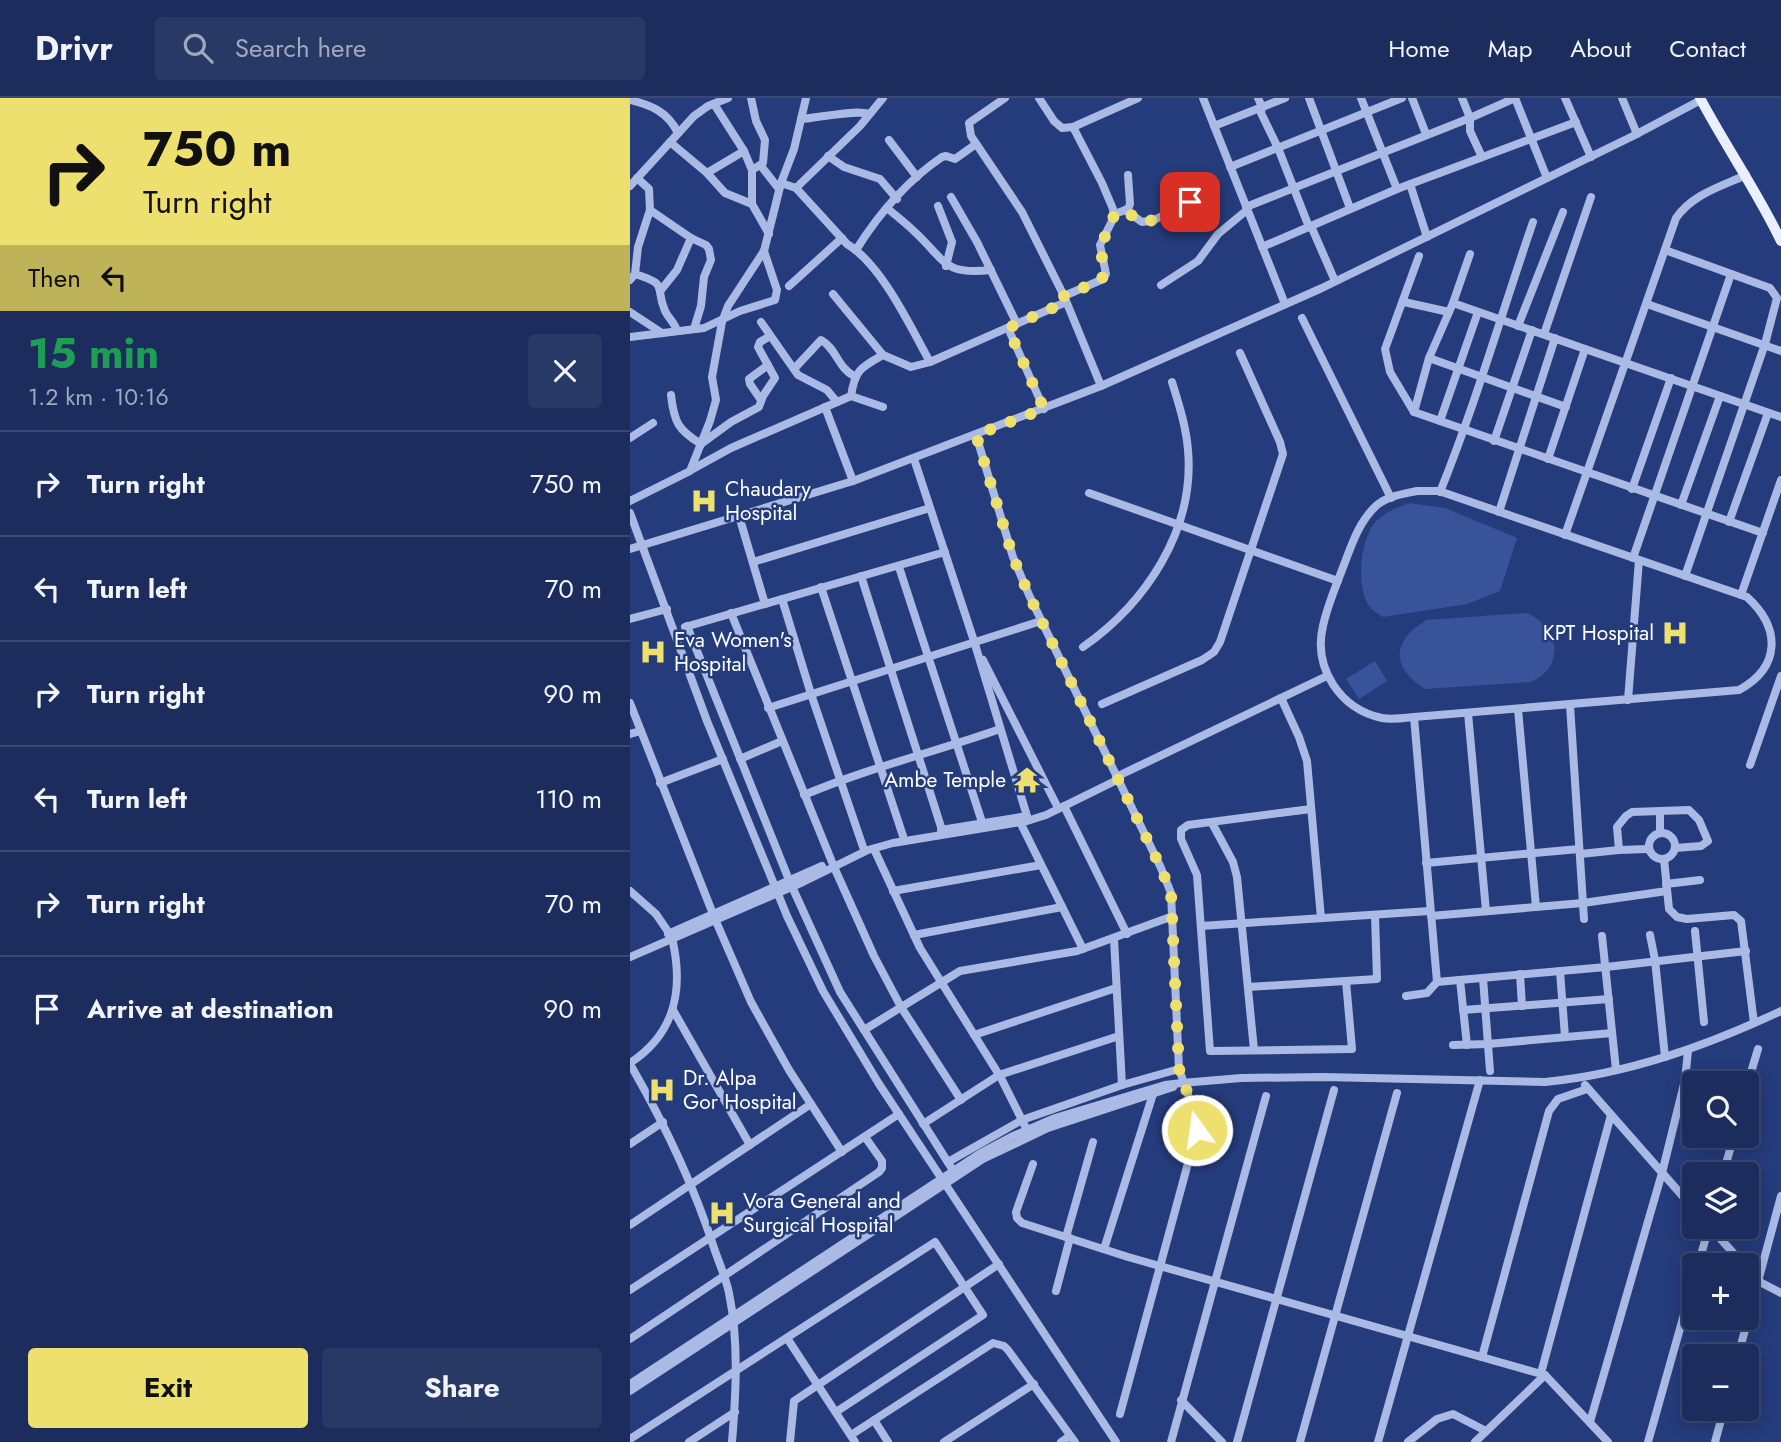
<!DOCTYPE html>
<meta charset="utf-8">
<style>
body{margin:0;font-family:Jost,sans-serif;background:#293966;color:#f1f3f6;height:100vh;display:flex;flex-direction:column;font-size:26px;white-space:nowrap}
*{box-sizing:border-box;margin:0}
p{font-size:23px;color:#a0a8bc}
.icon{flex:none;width:38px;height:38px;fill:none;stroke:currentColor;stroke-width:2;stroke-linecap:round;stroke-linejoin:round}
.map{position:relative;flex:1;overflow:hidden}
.details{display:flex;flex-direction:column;background:#1c2d5d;width:630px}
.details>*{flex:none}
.banner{background:#eee06e;color:#111;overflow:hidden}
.tools{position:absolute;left:1052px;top:973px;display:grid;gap:14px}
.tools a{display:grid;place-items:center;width:77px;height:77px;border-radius:7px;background:#1c2d5d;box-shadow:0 4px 18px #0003,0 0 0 2px #3a4972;font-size:35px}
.pin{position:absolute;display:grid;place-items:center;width:60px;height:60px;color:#fff;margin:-30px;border-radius:14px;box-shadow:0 4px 10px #0006}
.me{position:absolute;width:77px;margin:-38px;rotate:346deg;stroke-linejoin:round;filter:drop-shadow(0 0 5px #0008)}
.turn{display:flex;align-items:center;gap:24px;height:147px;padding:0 28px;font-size:32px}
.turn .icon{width:91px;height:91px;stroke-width:2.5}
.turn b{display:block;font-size:49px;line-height:60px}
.then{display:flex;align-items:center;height:66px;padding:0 28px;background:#0003;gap:14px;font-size:26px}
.round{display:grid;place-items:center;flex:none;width:74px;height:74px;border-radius:7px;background:#293966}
.summary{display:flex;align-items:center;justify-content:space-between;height:119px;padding:0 28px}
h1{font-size:42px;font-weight:700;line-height:52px;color:#1e9e55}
.button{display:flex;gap:14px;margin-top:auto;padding:14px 28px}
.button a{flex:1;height:80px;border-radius:7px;background:#eee06e;color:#111;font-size:28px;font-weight:700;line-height:80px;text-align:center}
.button a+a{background:#293966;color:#f1f3f6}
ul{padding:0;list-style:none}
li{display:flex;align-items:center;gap:21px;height:105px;padding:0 28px;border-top:2px solid #3a4972}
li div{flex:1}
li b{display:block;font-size:26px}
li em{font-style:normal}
header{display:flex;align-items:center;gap:42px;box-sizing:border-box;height:98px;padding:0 35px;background:#1c2d5d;border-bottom:2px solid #3a4972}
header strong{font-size:33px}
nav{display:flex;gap:38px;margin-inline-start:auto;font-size:24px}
.search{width:490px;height:63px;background:#293966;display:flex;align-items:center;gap:18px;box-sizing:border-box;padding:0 24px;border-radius:7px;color:#a0a8bc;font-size:26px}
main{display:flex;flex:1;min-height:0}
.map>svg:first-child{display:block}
.green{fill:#39539a}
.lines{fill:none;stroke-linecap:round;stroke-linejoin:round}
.minor{stroke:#aabae5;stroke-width:8}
.major{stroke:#eaeefd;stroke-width:10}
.route{stroke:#eee06e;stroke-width:12;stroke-dasharray:0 21.6}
.labels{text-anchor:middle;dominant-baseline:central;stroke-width:5;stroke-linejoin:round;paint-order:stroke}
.poi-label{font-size:21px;fill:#fff;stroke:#253c7c;text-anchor:start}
</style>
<header>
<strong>Drivr</strong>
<div class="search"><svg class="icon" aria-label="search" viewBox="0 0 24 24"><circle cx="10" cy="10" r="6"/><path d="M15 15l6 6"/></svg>Search here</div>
<nav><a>Home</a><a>Map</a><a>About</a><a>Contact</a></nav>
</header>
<main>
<section class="details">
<div class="banner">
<div class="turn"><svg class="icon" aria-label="right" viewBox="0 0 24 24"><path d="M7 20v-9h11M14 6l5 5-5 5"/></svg><div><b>750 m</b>Turn right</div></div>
<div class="then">Then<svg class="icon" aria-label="left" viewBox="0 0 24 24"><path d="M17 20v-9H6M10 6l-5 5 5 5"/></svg></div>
</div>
<div class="summary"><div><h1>15 min</h1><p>1.2 km · 10:16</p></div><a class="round"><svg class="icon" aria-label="close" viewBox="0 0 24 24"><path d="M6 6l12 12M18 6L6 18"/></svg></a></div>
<ul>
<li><svg class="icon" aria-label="right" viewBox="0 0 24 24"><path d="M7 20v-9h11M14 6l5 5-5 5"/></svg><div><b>Turn right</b></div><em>750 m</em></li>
<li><svg class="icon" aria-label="left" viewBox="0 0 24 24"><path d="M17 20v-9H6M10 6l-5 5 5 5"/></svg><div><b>Turn left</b></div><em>70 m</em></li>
<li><svg class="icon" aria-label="right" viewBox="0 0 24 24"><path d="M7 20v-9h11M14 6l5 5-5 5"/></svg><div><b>Turn right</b></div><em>90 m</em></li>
<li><svg class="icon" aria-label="left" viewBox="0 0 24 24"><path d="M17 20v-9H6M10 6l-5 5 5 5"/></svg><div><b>Turn left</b></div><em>110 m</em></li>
<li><svg class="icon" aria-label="right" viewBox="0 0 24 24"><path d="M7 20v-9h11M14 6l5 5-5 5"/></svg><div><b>Turn right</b></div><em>70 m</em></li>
<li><svg class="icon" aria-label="arrive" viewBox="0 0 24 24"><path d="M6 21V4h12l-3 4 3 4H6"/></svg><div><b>Arrive at destination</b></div><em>90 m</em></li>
</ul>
<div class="button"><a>Exit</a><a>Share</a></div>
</section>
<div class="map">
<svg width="1151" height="1344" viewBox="0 0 1151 1344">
<rect width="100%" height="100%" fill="#253c7c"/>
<g class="green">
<path d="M779 405 815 410 887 440 870 493 837 506 753 519C750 517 743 513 740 509 726 491 730 447 742 429 750 416 766 410 779 405Z"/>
<path d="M897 515C928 529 937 568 901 584L795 591C761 570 761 542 797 522Z"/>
<path d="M745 563 757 583 729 601 716 581Z"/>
</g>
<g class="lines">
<g class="minor">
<path d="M121 0 126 23 135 42 133 65 122 72"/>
<path d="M375 0 339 25 341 38 392 114 434 198"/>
<path d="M409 0 424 23 432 30 443 29 472 85 483 111 484 119 470 147 476 176 471 182 434 198 471 288"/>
<path d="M573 0 655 206"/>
<path d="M628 0 632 9 631 15 648 50 679 129"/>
<path d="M679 0 720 110"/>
<path d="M731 0 767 91"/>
<path d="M782 0 796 36"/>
<path d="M832 0 840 20V33L852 59"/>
<path d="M885 0 917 80"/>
<path d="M935 0 961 59"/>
<path d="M992 0 1007 36"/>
<path d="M0 2C21 7 38 14 48 35"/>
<path d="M84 6 114 53 122 72V106L139 136"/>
<path d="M171 21C188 20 226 11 239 16"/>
<path d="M584 28 655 0"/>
<path d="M443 29 508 0"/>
<path d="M259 42 287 79"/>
<path d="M40 44 77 75 114 53"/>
<path d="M198 58 214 69 250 81 267 101"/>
<path d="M131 68 149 91"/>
<path d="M600 69 772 0"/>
<path d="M77 75 95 95 122 106"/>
<path d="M151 85 166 90 217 146C252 167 280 228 300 264"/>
<path d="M780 86 797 139"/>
<path d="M0 88 64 18 78 8 98 0"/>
<path d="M166 90 230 28 253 0"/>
<path d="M321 99 347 144 387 226"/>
<path d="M308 108 322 144 316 168"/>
<path d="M616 109 840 20 885 0"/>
<path d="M258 111C268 119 278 127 287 136 317 165 315 177 361 172"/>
<path d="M20 112 61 140 76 147 79 151 81 162 74 179 71 208 64 231"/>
<path d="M495 112 512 124 524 122 560 104"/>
<path d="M490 114 498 111 500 106 498 77"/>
<path d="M681 128 705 183"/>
<path d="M632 149 767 91 946 24"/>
<path d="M226 152C248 117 278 82 312 59L316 58 325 61 346 46"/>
<path d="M1035 152 1140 190 1147 200 1135 246 1055 478"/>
<path d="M840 156 823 205 1151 319"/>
<path d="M789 158 755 251 760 274 784 314 1133 435"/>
<path d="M5 176C40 187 24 188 35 213 39 221 45 225 47 233"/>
<path d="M0 182 5 176 8 149 20 112 19 91 7 80"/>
<path d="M531 187 568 163 588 136 617 112"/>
<path d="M159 188 212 140"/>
<path d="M31 192 47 172 61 140"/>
<path d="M203 196 253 257"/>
<path d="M774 204 819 214"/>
<path d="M823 205 799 260 936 309"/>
<path d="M1017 206 1151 253"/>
<path d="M0 214 32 235"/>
<path d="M672 220 761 400"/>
<path d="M131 224 168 277 197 292 207 304"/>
<path d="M888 228 933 114"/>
<path d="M378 230 414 311"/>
<path d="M914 236 961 99"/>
<path d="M0 239 74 230 110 213 145 202 147 192 134 153"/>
<path d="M164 271 191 242C206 250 208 270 224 278"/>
<path d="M41 297C44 324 48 332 71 346L101 324 129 309 133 298 145 280 128 249 130 244 140 238"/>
<path d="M221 298 253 309"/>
<path d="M131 302 120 286 119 281 138 267"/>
<path d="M195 309 223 383"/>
<path d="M784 314 799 260"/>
<path d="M810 323 848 214"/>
<path d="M346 337 383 459 399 497 531 770 541 795 549 971 561 1005 567 1032 490 1316"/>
<path d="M0 340 23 325"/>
<path d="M864 343 902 232"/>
<path d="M284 361 344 543 397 718"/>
<path d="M918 361 955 251"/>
<path d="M61 372 101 350 221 298C225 272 230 270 253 257L281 269 300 264 436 204"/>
<path d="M1002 391 1041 280"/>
<path d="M787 393H809L1117 499C1151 530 1151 569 1109 592L784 619C774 620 762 622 752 620 710 611 683 570 693 528 697 509 705 490 712 472 721 449 728 424 747 407 758 398 773 396 787 393Z"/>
<path d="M810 394C846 305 872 214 903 124"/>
<path d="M459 395 708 483"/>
<path d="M0 403 60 373 80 323 86 302 82 279 92 224 98 208 134 153 151 85 164 51 176 0"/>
<path d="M1051 407 1090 298"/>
<path d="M869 414 925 240"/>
<path d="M0 415 77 623 157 818 193 893 249 986 486 1344"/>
<path d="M109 418 135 506"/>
<path d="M1099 424 1138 315"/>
<path d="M935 437 1046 120C1063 96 1090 89 1116 77"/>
<path d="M0 451 223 383 471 288 692 190 1001 39 1071 2"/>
<path d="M1003 460 1101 176"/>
<path d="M123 464 300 410"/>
<path d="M269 469 352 724"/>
<path d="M231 478 312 732"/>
<path d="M191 489 273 738"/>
<path d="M1111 497 1151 382"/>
<path d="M152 501 181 596 233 749"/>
<path d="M101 515 202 764"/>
<path d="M0 521 37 511"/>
<path d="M57 528 159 782 210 894 326 1077"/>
<path d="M55 529 315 454"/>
<path d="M453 549C516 505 565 432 558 352 556 328 549 307 542 284"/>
<path d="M353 562 426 706"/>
<path d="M651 600 669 639 677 663 691 820"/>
<path d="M998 602 1009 462"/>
<path d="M0 605 83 816"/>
<path d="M472 606 572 562 584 554 590 544 653 356 650 344 610 255"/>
<path d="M940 607 954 821"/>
<path d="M138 610 411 523"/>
<path d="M888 611 906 809"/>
<path d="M838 615 856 813"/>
<path d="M0 636 11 633"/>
<path d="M110 661 152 643"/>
<path d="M1120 667 1151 578"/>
<path d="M486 679 697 578"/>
<path d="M30 685 93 661"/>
<path d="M174 697C238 670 305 654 370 631"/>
<path d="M434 708 497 836"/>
<path d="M681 711 558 727 551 732V741L567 777 580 953 722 951 716 883"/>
<path d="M1030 713V734"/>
<path d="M390 724 453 851"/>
<path d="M582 725 603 764 607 779 624 952"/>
<path d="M311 732 391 719"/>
<circle cx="1032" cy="748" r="13"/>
<path d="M244 751 290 850 371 980 397 1032"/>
<path d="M1018 751 989 752 987 729 996 718 1002 714 1059 712 1069 722 1078 743 1071 748 1045 750"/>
<path d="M950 756 989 752"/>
<path d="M1034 761 1039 811 1047 819 1057 821 1104 817 1111 823 1124 925"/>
<path d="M796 765 949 751"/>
<path d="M204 769 244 858 271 909 331 1002"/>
<path d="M1036 786 1070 782"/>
<path d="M0 793 26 816 39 835"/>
<path d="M263 793 411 767"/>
<path d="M801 818 953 805 1037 793"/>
<path d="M85 821 121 904 159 972 212 1054"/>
<path d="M571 828 800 813"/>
<path d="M1065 833 1074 924"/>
<path d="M38 836 192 768"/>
<path d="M284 837 432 809"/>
<path d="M1020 837 1025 862 1035 959"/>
<path d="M972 838 986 972"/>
<path d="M484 841 492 987"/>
<path d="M0 859 173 784 238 752 263 745 397 723 416 717 487 682"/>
<path d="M930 873 935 939"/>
<path d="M890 876 892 908"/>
<path d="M853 880 860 973"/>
<path d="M830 882 837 947"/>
<path d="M807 884 976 869 1116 853"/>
<path d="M618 889 747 881 745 817"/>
<path d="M776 898 797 895 807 884 784 619"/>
<path d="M43 912 120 1047"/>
<path d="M833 912 979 901"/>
<path d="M234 932 330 873 447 853 543 818"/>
<path d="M344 937 486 890"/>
<path d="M823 947 858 946 982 935"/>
<path d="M0 965C46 935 54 891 42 840"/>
<path d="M0 966C34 1025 63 1085 84 1150 89 1165 96 1180 99 1195 109 1244 106 1295 102 1344"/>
<path d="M955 987 1064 1111"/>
<path d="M1116 991 1128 951"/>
<path d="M293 1026 369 977 489 938"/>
<path d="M0 1046 33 1024"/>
<path d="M318 1064 392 1022 492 987 549 971"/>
<path d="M403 1066 386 1114 387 1120 392 1125 498 1159 915 1277 978 1344"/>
<path d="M1093 1076 1104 1038"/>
<path d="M0 1127 181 1006"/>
<path d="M1080 1129 1114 1167"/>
<path d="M436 1139 463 1044"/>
<path d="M474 1151 523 996"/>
<path d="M1068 1167 1079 1129"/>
<path d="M1116 1170 1128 1183 1151 1195"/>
<path d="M0 1192 269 1016"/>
<path d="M426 1193 440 1140"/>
<path d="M157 1240 225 1344"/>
<path d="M0 1241 249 1074 252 1070V1063L235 1039"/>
<path d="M1108 1258 1151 1098"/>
<path d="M852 1259 919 1013 928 1001 957 991"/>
<path d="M911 1275 981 1017"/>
<path d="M0 1286 349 1056 381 1039 425 1020 535 987 552 985 611 980 693 979 915 984C998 976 1076 948 1151 913"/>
<path d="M0 1293 353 1061 418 1030 543 989"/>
<path d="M551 1302 592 1344"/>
<path d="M244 1322 258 1344"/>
<path d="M960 1324 1032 1075 1055 982 1058 953"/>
<path d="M221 1337 363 1245 374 1248 378 1252 445 1344"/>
<path d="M0 1341 305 1144 353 1217 206 1314"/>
<path d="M59 1344 105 1314"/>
<path d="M160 1344 164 1303 369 1166"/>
<path d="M314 1344 404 1286"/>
<path d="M431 1344 440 1338"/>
<path d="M541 1344 636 998"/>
<path d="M607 1344 704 992"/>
<path d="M670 1344 767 995"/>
<path d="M748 1344 850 982"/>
<path d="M778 1344 807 1321 823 1316 856 1333"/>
<path d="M845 1344 915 1277"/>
<path d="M1018 1344 1064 1181"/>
<path d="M1085 1344 1094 1311"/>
</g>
<path class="major" d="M1070 0C1096 49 1127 93 1151 143"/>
</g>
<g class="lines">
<path class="route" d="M560 104 524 122 512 124 495 113 484 117C476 147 464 138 476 173L471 182 434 198 436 204 378 230 414 311 346 337 383 459 399 497 531 770 541 795 549 971 561 1005 567 1032"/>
</g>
<defs>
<g id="hospital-bare" transform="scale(2.1)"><path d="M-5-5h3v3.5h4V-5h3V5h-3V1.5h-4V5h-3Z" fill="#eee06e" stroke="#253c7c" stroke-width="2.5" paint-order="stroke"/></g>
<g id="temple-bare" transform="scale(2.1)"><path d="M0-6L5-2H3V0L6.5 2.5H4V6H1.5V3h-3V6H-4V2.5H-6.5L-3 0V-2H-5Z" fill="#eee06e" stroke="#253c7c" stroke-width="2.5" paint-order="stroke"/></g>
</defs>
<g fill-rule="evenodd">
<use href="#hospital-bare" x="74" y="403"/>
<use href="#hospital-bare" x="1045" y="535"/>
<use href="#hospital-bare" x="23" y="554"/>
<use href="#temple-bare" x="397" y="682"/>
<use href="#hospital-bare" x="32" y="992"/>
<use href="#hospital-bare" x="92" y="1115"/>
</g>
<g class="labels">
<g class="poi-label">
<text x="95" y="391">Chaudary<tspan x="95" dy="24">Hospital</tspan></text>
<text x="1024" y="535" text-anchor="end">KPT Hospital</text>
<text x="44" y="542">Eva Women's<tspan x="44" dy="24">Hospital</tspan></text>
<text x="376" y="682" text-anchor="end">Ambe Temple</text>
<text x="53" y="980">Dr. Alpa<tspan x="53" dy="24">Gor Hospital</tspan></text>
<text x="113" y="1103">Vora General and<tspan x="113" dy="24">Surgical Hospital</tspan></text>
</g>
</g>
</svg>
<div class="tools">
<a><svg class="icon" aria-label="search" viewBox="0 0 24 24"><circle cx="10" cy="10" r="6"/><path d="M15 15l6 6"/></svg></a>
<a><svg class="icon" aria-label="layers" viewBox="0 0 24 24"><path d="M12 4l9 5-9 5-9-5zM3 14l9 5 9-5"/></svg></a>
<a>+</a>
<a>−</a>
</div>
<div class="pin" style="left:560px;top:104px;background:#d93025"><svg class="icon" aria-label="arrive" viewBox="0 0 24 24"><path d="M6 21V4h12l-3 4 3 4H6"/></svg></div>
<svg class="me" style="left:567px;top:1032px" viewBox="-20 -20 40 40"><circle r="17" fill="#eee06e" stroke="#fff" stroke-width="3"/><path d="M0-11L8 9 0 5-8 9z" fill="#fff"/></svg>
</div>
</main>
